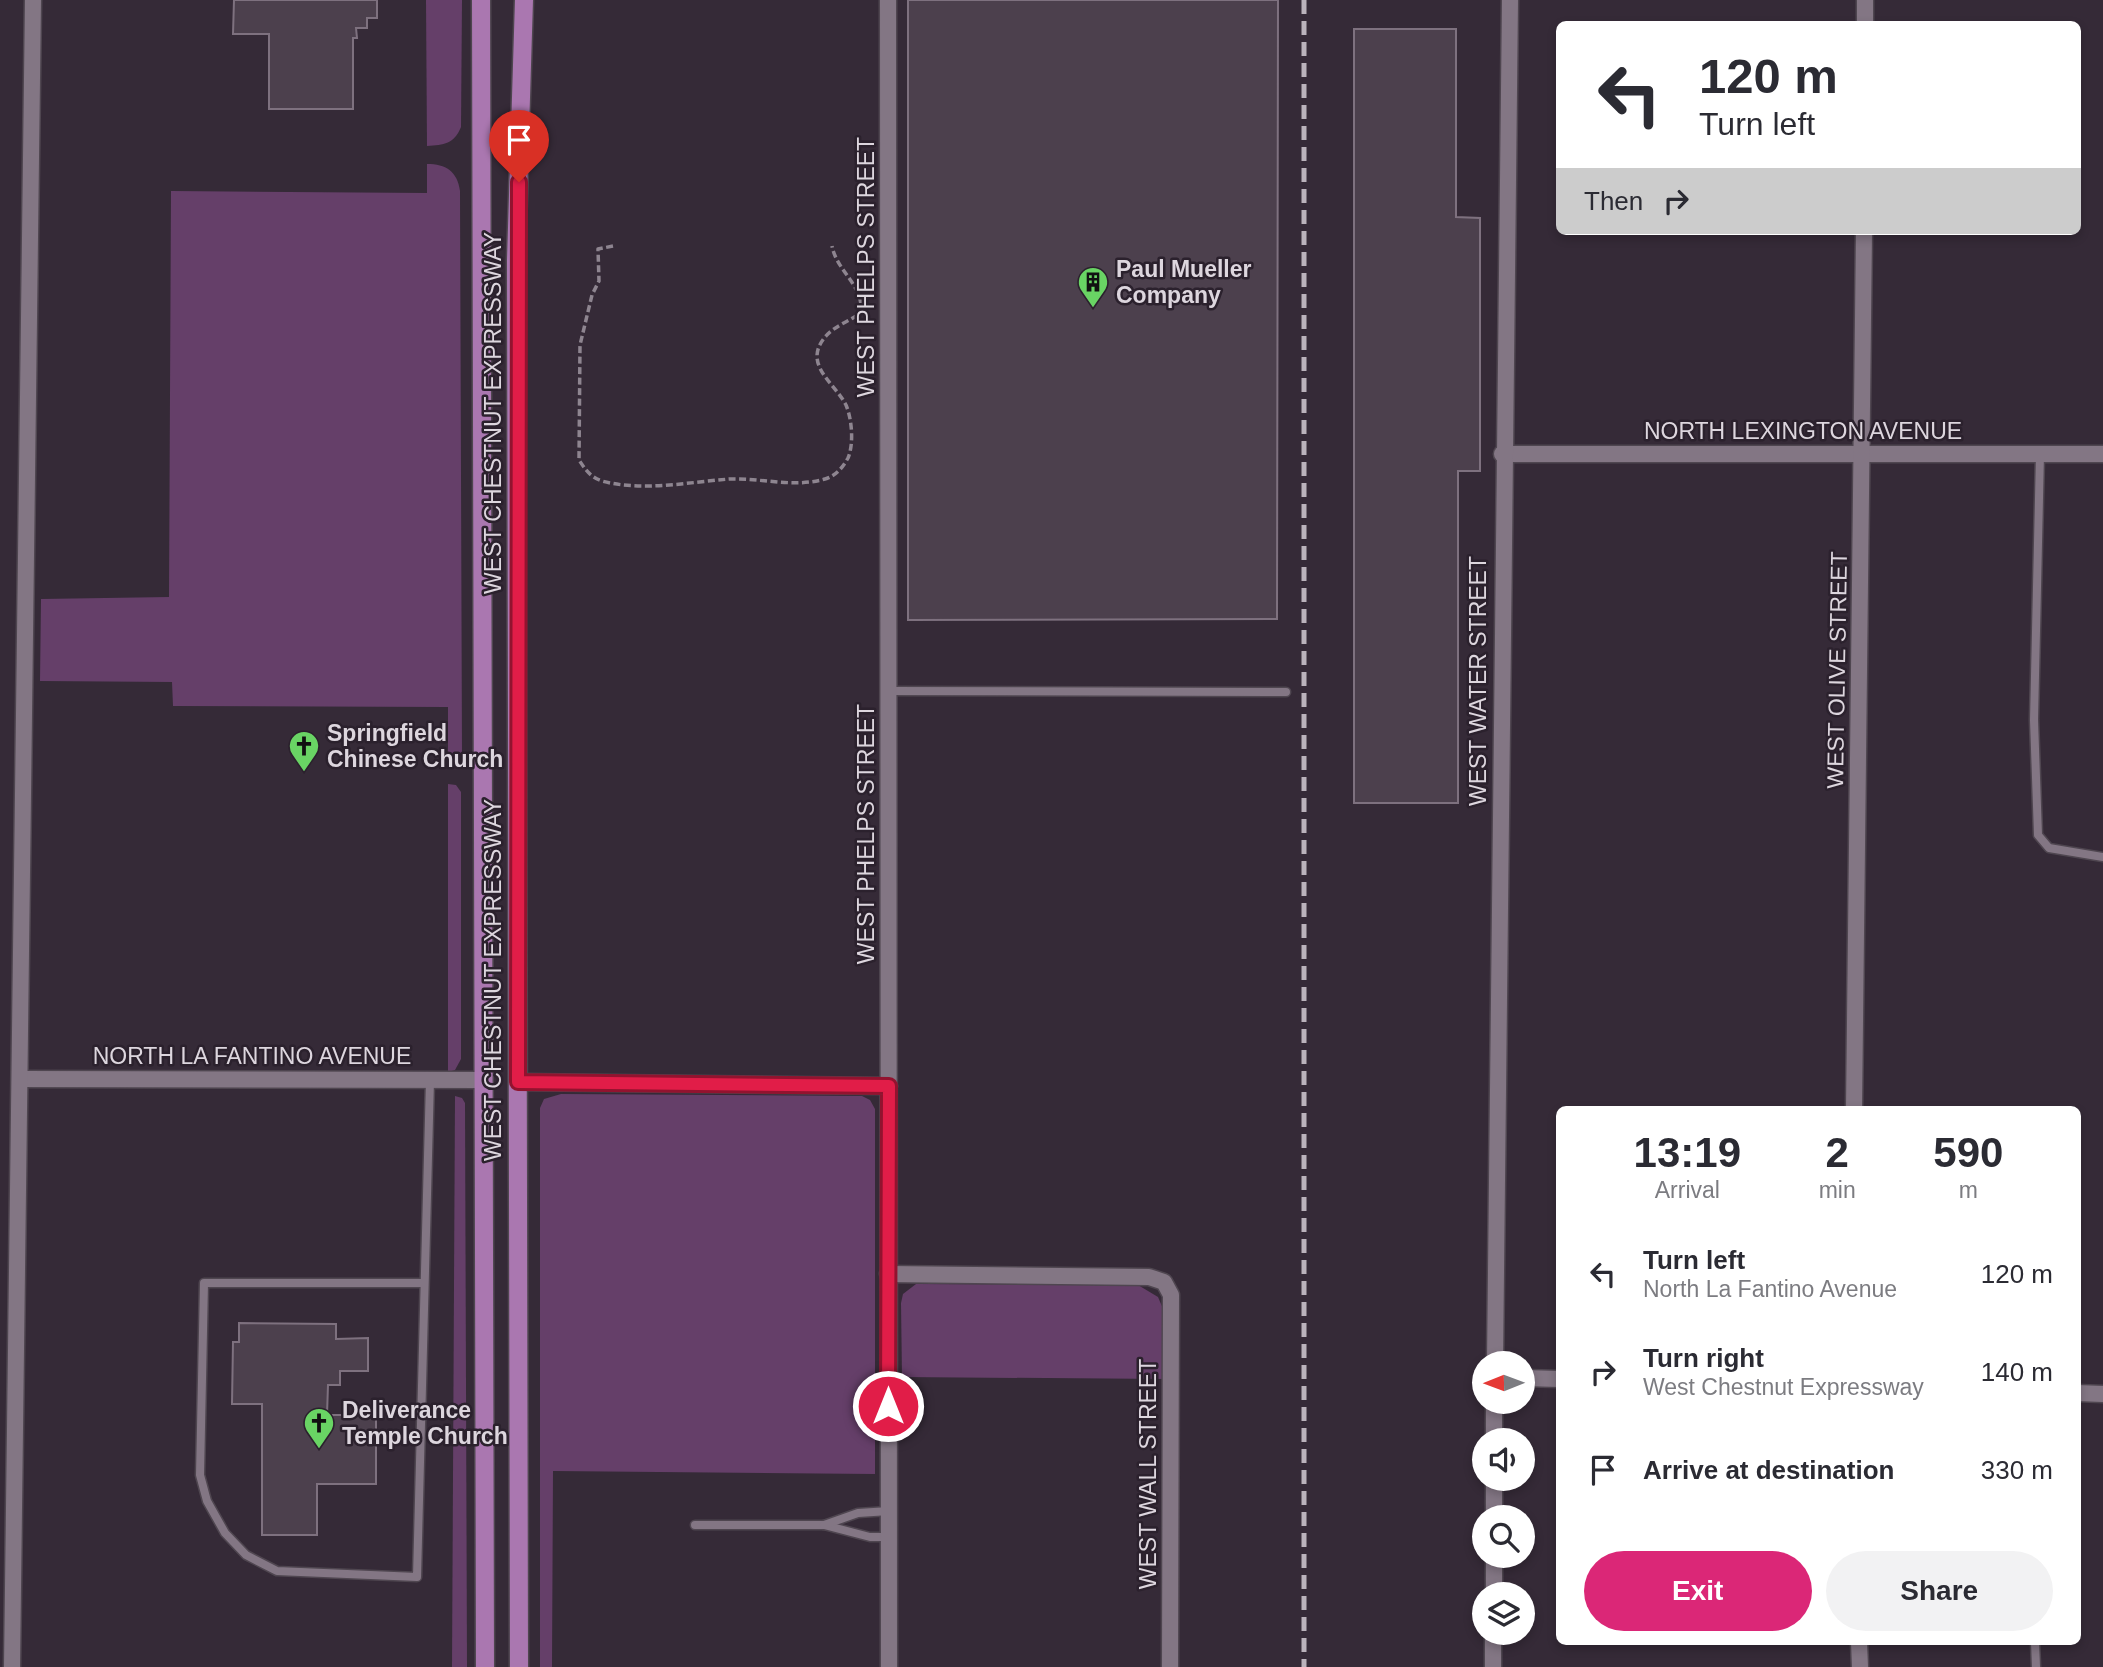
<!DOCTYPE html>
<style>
body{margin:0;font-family:Helvetica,sans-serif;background:#f2f2f3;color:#2b2b33;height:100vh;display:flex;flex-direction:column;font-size:26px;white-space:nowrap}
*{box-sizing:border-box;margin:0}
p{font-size:23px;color:#7c7c81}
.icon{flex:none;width:38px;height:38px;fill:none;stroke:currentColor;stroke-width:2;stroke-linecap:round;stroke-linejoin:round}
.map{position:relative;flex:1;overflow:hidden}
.drawer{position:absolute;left:1556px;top:1106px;width:525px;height:539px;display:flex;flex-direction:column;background:#fff;border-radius:10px;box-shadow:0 4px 10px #0003}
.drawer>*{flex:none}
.guide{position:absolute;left:1556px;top:21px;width:525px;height:214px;border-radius:10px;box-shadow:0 4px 10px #0003;background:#fff;color:#2b2b33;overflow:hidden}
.needle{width:46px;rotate:269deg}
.fabs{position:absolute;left:1472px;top:1351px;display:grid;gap:14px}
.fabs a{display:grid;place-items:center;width:63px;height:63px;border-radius:50%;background:#fff;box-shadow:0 4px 10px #0003;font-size:35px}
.pin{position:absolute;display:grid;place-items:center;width:60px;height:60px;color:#fff;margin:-72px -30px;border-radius:50% 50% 50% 0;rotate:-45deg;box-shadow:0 0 7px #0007}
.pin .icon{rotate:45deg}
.me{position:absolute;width:77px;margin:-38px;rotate:0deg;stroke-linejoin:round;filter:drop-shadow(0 0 5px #0008)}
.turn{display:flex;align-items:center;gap:24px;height:147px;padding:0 28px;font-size:32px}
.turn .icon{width:91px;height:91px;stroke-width:2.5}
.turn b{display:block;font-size:49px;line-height:60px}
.then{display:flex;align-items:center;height:66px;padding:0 28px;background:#0003;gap:14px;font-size:26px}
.eta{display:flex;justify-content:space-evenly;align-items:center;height:119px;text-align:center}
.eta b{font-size:42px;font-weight:600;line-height:49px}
.action{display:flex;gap:14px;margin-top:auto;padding:14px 28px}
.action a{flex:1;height:80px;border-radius:42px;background:#db2777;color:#fff;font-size:28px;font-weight:600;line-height:80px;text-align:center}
.action a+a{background:#f2f2f3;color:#2b2b33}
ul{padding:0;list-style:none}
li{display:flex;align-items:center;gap:21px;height:98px;padding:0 28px}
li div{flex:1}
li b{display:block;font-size:26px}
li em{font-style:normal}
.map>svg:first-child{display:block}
.green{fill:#653f69}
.building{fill:#4c404d;stroke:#7e717f;stroke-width:2}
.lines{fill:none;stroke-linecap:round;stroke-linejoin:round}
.lane-casing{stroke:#4f4650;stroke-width:11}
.street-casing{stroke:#4f4650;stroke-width:19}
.primary-casing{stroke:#4f4650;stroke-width:21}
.path{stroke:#8e8590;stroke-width:3.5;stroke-dasharray:7 3.5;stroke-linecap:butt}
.lane{stroke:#837684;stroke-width:8}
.street{stroke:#837684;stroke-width:16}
.primary{stroke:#aa77b0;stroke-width:18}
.rail{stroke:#bbb3bc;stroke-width:5;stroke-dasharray:14 7;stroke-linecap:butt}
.route-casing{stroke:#92132f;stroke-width:18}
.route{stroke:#e11d48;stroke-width:12}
.labels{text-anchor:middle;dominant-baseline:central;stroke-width:5;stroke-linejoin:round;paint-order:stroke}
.street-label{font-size:23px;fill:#ddd6de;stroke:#2b212d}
.poi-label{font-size:23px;font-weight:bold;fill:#ddd6de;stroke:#2b212d;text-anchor:start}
</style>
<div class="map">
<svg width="2103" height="1667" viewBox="0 0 2103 1667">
<rect width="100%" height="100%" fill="#352a37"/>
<g class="green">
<path d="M426 0H462L461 127C454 144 444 145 427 146Z"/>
<path d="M427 164C446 164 457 171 460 191L462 755 448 765V707L173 706 172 682 40 681 41 599 169 597 171 191 427 193Z"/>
<path d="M448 784 456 785 461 792V1059L455 1070 448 1072Z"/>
<path d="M561 1094 862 1096 870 1100 875 1109V1474L553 1471 552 1667H540V1108L544 1099Z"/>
<path d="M455 1096 462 1098 465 1103 467 1667H452Z"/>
<path d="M916 1284 1138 1285 1158 1297 1164 1311 1166 1379 902 1377 901 1303 903 1294Z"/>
</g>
<g class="building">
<path d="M234 0H377V18H367V28H356L357 38H353V109H269V34H233Z"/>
<path d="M908 0H1278L1277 619 908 620Z"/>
<path d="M1354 29H1456V217L1480 218V471H1458V803H1354Z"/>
<path d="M239 1323 336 1324V1339L368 1338V1371H340V1385H328L327 1415H376V1484H317V1535H262V1404H232L233 1342H239Z"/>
</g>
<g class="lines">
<g class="lane-casing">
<g id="lane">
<path d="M2040 454 2034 720 2038 835 2049 848 2103 857"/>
<path d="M889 691 1286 692"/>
<path d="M423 1283H204L200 1475 207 1501 225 1533 246 1555 277 1571 417 1577 430 1080"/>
<path d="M695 1525H824L870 1537H888"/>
<path d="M824 1525 858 1513 889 1511"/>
<path d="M2035 1642 2036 1667"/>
</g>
</g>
<g class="street-casing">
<g id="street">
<path d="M888 0 889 1667"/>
<path d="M1865 24V0"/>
<path d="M1502 454H2103"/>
<path d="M20 1079 483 1080"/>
<path d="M518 1082 889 1086"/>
<path d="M1854 1110 1864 231"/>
<path d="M888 1274 1149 1277 1164 1282 1171 1295 1170 1667"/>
<path d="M1495 1363 1510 0"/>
<path d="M1522 1378 1559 1379"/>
<path d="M2077 1393 2103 1394"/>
<path d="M1494 1440V1402"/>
<path d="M1494 1517V1479"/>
<path d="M1494 1594V1556"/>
<path d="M1859 1642 1860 1667"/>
<path d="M12 1667 33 0"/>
<path d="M1493 1667V1633"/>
</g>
</g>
<g class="primary-casing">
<g id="primary">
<path d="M481 0 485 1667"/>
<path d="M519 1667 516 260 524 0"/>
</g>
</g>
<path class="path" d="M613 246 598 249 599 281 592 295 580 345 579 460C585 469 590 477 602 481 642 492 689 482 730 479 762 478 794 488 825 479 836 476 843 467 848 458 854 444 852 419 846 405 835 383 801 364 826 336 833 327 851 320 861 313 864 285 837 272 832 246"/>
<use href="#lane" class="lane"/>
<use href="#street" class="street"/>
<use href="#primary" class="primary"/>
<path class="rail" d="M1304 0V1667"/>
</g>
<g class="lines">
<g class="route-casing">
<path id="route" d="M519 182 518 1082 889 1086 888 1406"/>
</g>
<use href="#route" class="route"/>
</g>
<defs>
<g id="building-pin" transform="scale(1.575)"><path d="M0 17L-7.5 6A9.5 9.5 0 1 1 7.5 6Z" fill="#69d464" stroke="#2b212d"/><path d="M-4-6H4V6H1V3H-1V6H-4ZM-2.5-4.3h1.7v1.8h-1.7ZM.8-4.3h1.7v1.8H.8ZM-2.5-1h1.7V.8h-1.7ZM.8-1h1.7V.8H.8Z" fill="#111"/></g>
<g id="church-pin" transform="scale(1.575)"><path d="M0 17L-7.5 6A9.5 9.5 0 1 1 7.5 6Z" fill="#69d464" stroke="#2b212d"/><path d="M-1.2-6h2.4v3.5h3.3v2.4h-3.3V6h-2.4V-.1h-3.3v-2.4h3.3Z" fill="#111"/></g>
</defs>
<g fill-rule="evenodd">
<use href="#building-pin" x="1093" y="282"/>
<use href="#church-pin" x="304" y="746"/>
<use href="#church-pin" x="319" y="1423"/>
</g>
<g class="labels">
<g class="street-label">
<text transform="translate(866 267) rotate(-90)">WEST PHELPS STREET</text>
<text transform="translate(493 413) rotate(-90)">WEST CHESTNUT EXPRESSWAY</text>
<text x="1803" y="431">NORTH LEXINGTON AVENUE</text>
<text transform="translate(1837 670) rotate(-89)">WEST OLIVE STREET</text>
<text transform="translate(1478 681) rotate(-90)">WEST WATER STREET</text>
<text transform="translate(866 834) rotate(-90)">WEST PHELPS STREET</text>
<text transform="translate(493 980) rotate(-90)">WEST CHESTNUT EXPRESSWAY</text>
<text x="252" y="1056">NORTH LA FANTINO AVENUE</text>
<text transform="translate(1148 1474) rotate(-90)">WEST WALL STREET</text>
</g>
<g class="poi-label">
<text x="1116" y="269">Paul Mueller<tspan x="1116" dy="26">Company</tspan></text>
<text x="327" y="733">Springfield<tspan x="327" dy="26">Chinese Church</tspan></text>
<text x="342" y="1410">Deliverance<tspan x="342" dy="26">Temple Church</tspan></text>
</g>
</g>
</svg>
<div class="fabs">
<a><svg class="needle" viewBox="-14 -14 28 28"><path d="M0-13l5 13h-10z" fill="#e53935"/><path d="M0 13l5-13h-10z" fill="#7c7c81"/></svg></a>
<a><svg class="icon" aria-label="sound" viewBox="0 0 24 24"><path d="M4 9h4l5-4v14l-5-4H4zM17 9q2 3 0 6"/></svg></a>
<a><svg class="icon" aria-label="search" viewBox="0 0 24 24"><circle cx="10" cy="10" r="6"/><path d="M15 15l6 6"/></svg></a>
<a><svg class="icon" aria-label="layers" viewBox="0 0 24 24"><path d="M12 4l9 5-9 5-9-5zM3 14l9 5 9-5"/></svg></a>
</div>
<div class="pin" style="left:519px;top:182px;background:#d93025"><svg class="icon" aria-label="arrive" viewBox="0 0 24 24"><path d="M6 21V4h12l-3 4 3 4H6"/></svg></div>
<svg class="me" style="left:888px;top:1406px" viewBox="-20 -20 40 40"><circle r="17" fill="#e11d48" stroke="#fff" stroke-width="3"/><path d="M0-11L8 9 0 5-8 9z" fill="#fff"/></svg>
<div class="guide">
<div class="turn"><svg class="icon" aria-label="left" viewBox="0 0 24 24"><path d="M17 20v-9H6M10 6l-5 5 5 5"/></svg><div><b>120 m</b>Turn left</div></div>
<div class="then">Then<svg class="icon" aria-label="right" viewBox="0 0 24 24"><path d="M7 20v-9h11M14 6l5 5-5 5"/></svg></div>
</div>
<section class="drawer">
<div class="eta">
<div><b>13:19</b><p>Arrival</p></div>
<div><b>2</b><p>min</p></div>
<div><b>590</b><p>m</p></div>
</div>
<ul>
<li><svg class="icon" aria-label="left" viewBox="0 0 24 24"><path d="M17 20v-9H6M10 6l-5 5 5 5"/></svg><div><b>Turn left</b><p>North La Fantino Avenue</p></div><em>120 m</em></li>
<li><svg class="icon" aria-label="right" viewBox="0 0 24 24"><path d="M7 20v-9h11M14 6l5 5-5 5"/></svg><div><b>Turn right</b><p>West Chestnut Expressway</p></div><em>140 m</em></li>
<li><svg class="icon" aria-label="arrive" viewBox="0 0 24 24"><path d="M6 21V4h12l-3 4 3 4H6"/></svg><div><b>Arrive at destination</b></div><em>330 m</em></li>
</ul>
<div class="action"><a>Exit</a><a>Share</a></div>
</section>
</div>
